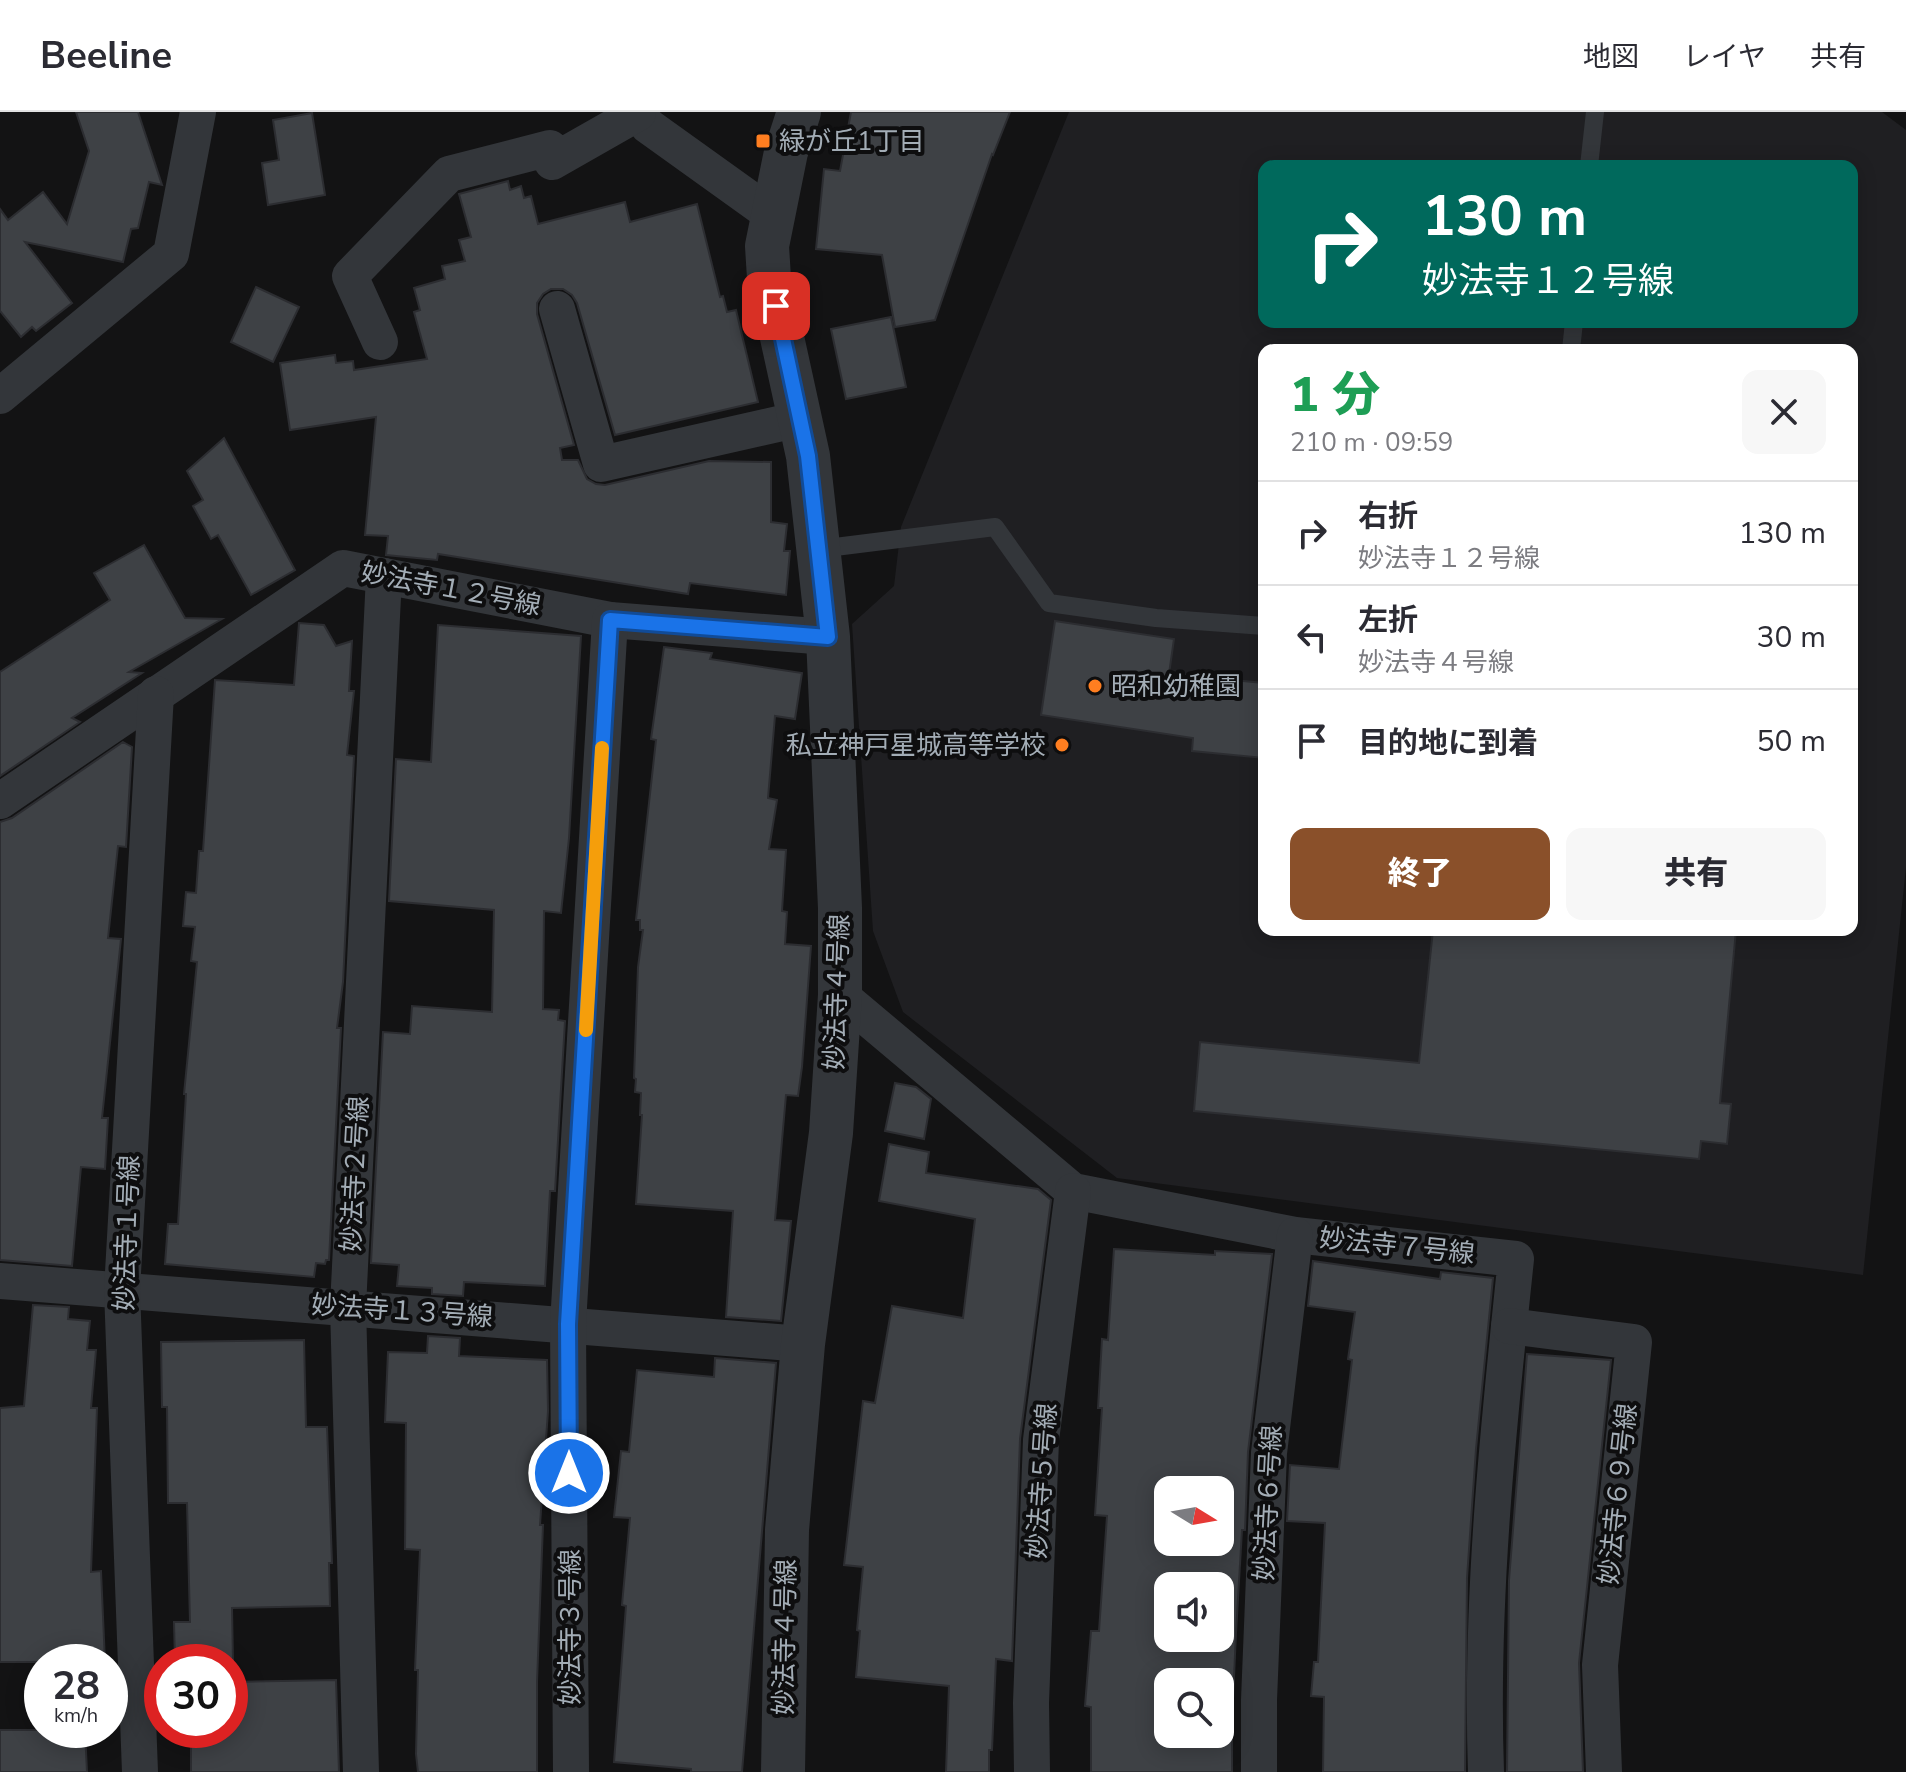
<!DOCTYPE html>
<html lang="ja">
<meta charset="utf-8">
<style>
body{margin:0;font-family:"Nunito Sans","Noto Sans JP",sans-serif;background:#f7f7f7;color:#2b2b33;height:100vh;display:flex;flex-direction:column;font-size:30px;white-space:nowrap}
*{box-sizing:border-box;margin:0}
p{font-size:26px;color:#7c7c81}
.icon{flex:none;width:44px;height:44px;fill:none;stroke:currentColor;stroke-width:2;stroke-linecap:round;stroke-linejoin:round}
.map{position:relative;flex:1;overflow:hidden}
.details{position:absolute;left:1258px;top:232px;width:600px;height:592px;display:flex;flex-direction:column;background:#fff;border-radius:16px;box-shadow:0 4px 20px #0003}
.details>*{flex:none}
.guide{position:absolute;left:1258px;top:48px;width:600px;height:168px;border-radius:16px;box-shadow:0 4px 20px #0003;background:#00695c;color:#fff;overflow:hidden}
.needle{width:52px;rotate:101deg}
.controls{position:absolute;left:1154px;top:1364px;display:grid;gap:16px}
.controls a{display:grid;place-items:center;width:80px;height:80px;border-radius:16px;background:#fff;box-shadow:0 4px 20px #0003;font-size:40px}
.speed{position:absolute;left:24px;top:1532px;display:flex;gap:16px;font-size:40px;font-weight:700;text-align:center}
.speed>*{display:grid;place-content:center;width:104px;height:104px;border-radius:50%;background:#fff;box-shadow:0 4px 20px #0003;line-height:1}
.speed small{font-size:20px;font-weight:400}
.speed .limit{border:12px solid #d22;background:#fff;color:#111}
.pin{position:absolute;display:grid;place-items:center;width:68px;height:68px;color:#fff;margin:-34px;border-radius:16px;box-shadow:0 4px 12px #0006}
.me{position:absolute;width:88px;margin:-44px;rotate:0deg;stroke-linejoin:round;filter:drop-shadow(0 0 6px #0008)}
.turn{display:flex;align-items:center;gap:28px;height:168px;padding:0 32px;font-size:36px}
.turn .icon{width:104px;height:104px;stroke-width:2.5}
.turn b{display:block;font-size:56px;line-height:68px}
.round{display:grid;place-items:center;flex:none;width:84px;height:84px;border-radius:16px;background:#f7f7f7}
.head{display:flex;align-items:center;justify-content:space-between;height:136px;padding:0 32px}
h1{font-size:48px;font-weight:800;line-height:60px;color:#1e9e55}
.button{display:flex;gap:16px;margin-top:auto;padding:16px 32px}
.button a{flex:1;height:92px;border-radius:16px;background:#8a502a;color:#fff;font-size:32px;font-weight:800;line-height:92px;text-align:center}
.button a+a{background:#f7f7f7;color:#2b2b33}
ul{padding:0;list-style:none}
li{display:flex;align-items:center;gap:24px;height:104px;padding:0 32px;border-top:2px solid #e1e1e2}
li div{flex:1}
li b{display:block;font-size:30px}
li em{font-style:normal}
header{display:flex;align-items:center;gap:48px;box-sizing:border-box;height:112px;padding:0 40px;background:#fff;border-bottom:2px solid #e1e1e2}
header strong{font-size:38px}
nav{display:flex;gap:44px;margin-inline-start:auto;font-size:28px}
.map>svg:first-child{display:block}
.built{fill:#1f1f22;fill-rule:evenodd}
.building{fill:#3e4145;stroke:#2c2d31;stroke-width:2;fill-rule:evenodd}
.lines{fill:none;stroke-linecap:round;stroke-linejoin:round}
.service{stroke:#33363a;stroke-width:18}
.minor{stroke:#33363a;stroke-width:36}
.tertiary{stroke:#33363a;stroke-width:44}
.route-casing{stroke:#114b97;stroke-width:20}
.route{stroke:#1a73e8;stroke-width:14}
.slow{stroke:#f59e0b;stroke-width:14}
.poi-dot{fill:#ff7e20;stroke:#0e0e0f;stroke-width:3}
.labels{text-anchor:middle;dominant-baseline:central;stroke-width:8;stroke-linejoin:round;paint-order:stroke}
.poi-label{font-size:26px;fill:#a3adb6;stroke:#0e0e0f;text-anchor:start}
.street-label{font-size:26px;fill:#a3adb6;stroke:#0e0e0f}
</style>
<header>
<strong>Beeline</strong>
<nav><a>地図</a><a>レイヤ</a><a>共有</a></nav>
</header>
<div class="map">
<svg width="1906" height="1660" viewBox="0 0 1906 1660">
<rect width="100%" height="100%" fill="#131314"/>
<path class="built" d="M1069 0H1882L1906 18V755L1863 1163 1117 1066 903 900 873 819 852 512 894 474 901 415ZM1264 54H1852V210H1264ZM1264 238H1852V818H1264Z"/>
<g class="building">
<path d="M76 0H138L162 73 149 70 138 116 131 117 123 150 25 130 72 191 36 219 32 215 21 225 0 199V97L8 108 43 80 67 112 89 39Z"/>
<path d="M851 0H1010L993 43 992 42 935 208 895 215 882 143 816 137 824 57 840 59Z"/>
<path d="M312 1 325 83 268 93 262 51 279 48 273 8Z"/>
<path d="M508 69 510 78 521 74 524 86 531 84 538 112 625 90 630 110 697 92 720 185 723 184 727 200 736 198 758 290 615 323 577 191 572 183 563 177H551L543 182 537 191V202L574 333 560 336 562 348H578L587 367 596 372 605 373 709 349 771 350V410L787 412 784 439H790L786 483 690 471 688 482 438 442 437 448 386 443 388 424 365 423 376 305 290 318 280 251 335 243 336 251 353 249 354 258 427 247 414 200 420 198 414 176 445 167 442 154 465 149 459 128 471 125 459 82Z"/>
<path d="M256 175 299 195 273 250 231 230Z"/>
<path d="M891 205 906 275 846 287 831 217Z"/>
<path d="M224 326 295 458 251 483 218 423 211 427 193 394 203 388 187 359Z"/>
<path d="M144 433 185 506 222 507 129 560 142 561 72 606 80 610 0 664V560L110 488 94 461Z"/>
<path d="M1055 509 1174 527 1169 562 1264 571V646L1192 639 1193 626 1041 603Z"/>
<path d="M299 511 324 513 336 534 352 529 349 579H354L347 643 354 644 343 870 337 916H341L329 1148H326L325 1152 316 1151 314 1165 165 1152 168 1112H178L186 982H184L197 850 191 849 195 815 183 814 186 780 196 781 199 739H203L215 568 294 573Z"/>
<path d="M438 513 581 524 569 726 561 801 544 799 543 897 559 898 558 908 565 909 555 1079H550L545 1174 464 1170 463 1184 432 1182V1176L397 1174 399 1153 371 1151 383 920 410 922 412 894 492 900 494 798 389 789 396 647 431 650Z"/>
<path d="M664 535 712 541 710 547 802 561 795 607 775 604 768 686 777 688 769 737 786 738 782 799 787 800 785 832 811 834 802 955 798 984 786 983 775 1108 791 1109 781 1209 726 1205 733 1099 636 1092 642 1003H640L641 981 635 980 636 967 634 966 638 855 643 818H640V808H636L656 628 651 627Z"/>
<path d="M123 630 132 635 126 735 118 734 108 826 121 827 102 1006H108L105 1057 81 1055 72 1154 0 1148V710L12 706Z"/>
<path d="M1433 818H1736L1720 991 1731 992 1727 1032 1701 1029 1699 1047 1194 999 1200 930 1419 951Z"/>
<path d="M895 971 916 975 931 987 924 1027 885 1019Z"/>
<path d="M889 1032 929 1040 926 1061 1038 1077 1051 1088 1020 1327 1012 1549 996 1547 992 1638H989V1660H946L949 1574 856 1565 860 1519 857 1518 863 1455 844 1453 863 1289 875 1291 892 1194 963 1206 975 1107 879 1089Z"/>
<path d="M1114 1137 1215 1143V1139L1272 1142 1248 1340 1245 1418H1242L1236 1521 1232 1609V1660H1091V1595L1085 1594 1091 1519H1099L1107 1404 1095 1403 1102 1296H1098L1102 1227 1108 1228ZM1168 1378H1220V1430H1168ZM1168 1474H1220V1526H1168ZM1168 1570H1220V1622H1168Z"/>
<path d="M1313 1149 1440 1167 1441 1160 1493 1166 1476 1337 1467 1466 1465 1660H1323L1324 1585 1311 1584 1314 1550H1318L1325 1411 1287 1409 1290 1353 1339 1357 1352 1248 1348 1247 1355 1200 1308 1194Z"/>
<path d="M33 1193 69 1195 68 1207 90 1209 87 1238H96L91 1296H97L91 1460 101 1459 105 1550H0V1296L24 1294Z"/>
<path d="M428 1224 460 1226 459 1244 547 1248 548 1299 540 1413H543L537 1570V1660H418L416 1642 418 1558H415L420 1438 405 1437 406 1311 385 1310 388 1240 427 1241Z"/>
<path d="M304 1228 306 1315H327L332 1451H329L330 1494 232 1496 233 1550H175L174 1510H190L187 1391H168L167 1295H162L161 1230Z"/>
<path d="M1527 1242 1611 1248 1579 1551 1583 1660H1507L1509 1468Z"/>
<path d="M715 1246 776 1251 742 1660H691V1657L614 1650 626 1494 622 1493 630 1406 614 1405 621 1339 629 1340 637 1258 714 1265Z"/>
<path d="M336 1568 339 1660H191V1618H230V1570Z"/>
<path d="M0 1618H85L87 1660H0Z"/>
</g>
<g class="lines">
<g class="service">
<path d="M1589 54 1595 0"/>
<path d="M1571 238 1574 210"/>
<path d="M819 437 995 415 1049 491 1156 506 1264 514"/>
</g>
<g class="minor">
<path d="M637 0 648 14 772 103"/>
<path d="M557 197 601 352 800 307"/>
<path d="M380 230 350 164 449 62 550 36 552 50 638 1"/>
<path d="M0 284 171 142 198 0"/>
<path d="M0 689 343 456 610 508 828 525"/>
<path d="M840 883 1073 1079 1295 1123 1516 1147C1498 1317 1480 1489 1486 1660"/>
<path d="M0 1169 803 1232"/>
<path d="M1509 1214 1634 1230 1600 1553 1604 1660"/>
<path d="M140 1660 122 1178 156 582"/>
<path d="M361 1660 348 1195 384 464"/>
<path d="M571 1660 568 1212 610 508"/>
<path d="M1032 1660 1031 1591 1041 1328 1073 1079"/>
<path d="M1259 1660V1588L1269 1341 1295 1123"/>
</g>
<path class="tertiary" d="M783 1660 787 1418 803 1232 831 1021 840 883V796L828 525 808 344 769 166 767 134 786 40 799 0"/>
</g>
<g class="lines">
<g class="route-casing">
<path id="route" d="M569 1361 568 1212 610 508 828 525 808 344 776 194"/>
</g>
<use href="#route" class="route"/>
<path class="slow" d="M586 918 602 636"/>
</g>
<g class="poi-dot">
<rect x="755" y="21" width="16" height="16" rx="4"/>
<circle cx="1095" cy="574" r="8"/>
<circle cx="1062" cy="633" r="8"/>
</g>
<g class="labels">
<g class="poi-label">
<text x="779" y="29">緑が丘1丁目</text>
<text x="1111" y="574">昭和幼稚園</text>
<text x="1046" y="633" text-anchor="end">私立神戸星城高等学校</text>
</g>
<g class="street-label">
<text transform="translate(451 477) rotate(11)">妙法寺１２号線</text>
<text transform="translate(837 880) rotate(-88)">妙法寺４号線</text>
<text transform="translate(355 1062) rotate(-87)">妙法寺２号線</text>
<text transform="translate(127 1121) rotate(-88)">妙法寺１号線</text>
<text transform="translate(1397 1134) rotate(6)">妙法寺７号線</text>
<text transform="translate(402 1199) rotate(4)">妙法寺１３号線</text>
<text transform="translate(1042 1369) rotate(-86)">妙法寺５号線</text>
<text transform="translate(1618 1382) rotate(-84)">妙法寺６９号線</text>
<text transform="translate(1268 1391) rotate(-87)">妙法寺６号線</text>
<text transform="translate(570 1515) rotate(-90)">妙法寺３号線</text>
<text transform="translate(785 1525) rotate(-89)">妙法寺４号線</text>
</g>
</g>
</svg>
<div class="controls">
<a><svg class="needle" viewBox="-14 -14 28 28"><path d="M0-13l5 13h-10z" fill="#e53935"/><path d="M0 13l5-13h-10z" fill="#7c7c81"/></svg></a>
<a><svg class="icon" aria-label="sound" viewBox="0 0 24 24"><path d="M4 9h4l5-4v14l-5-4H4zM17 9q2 3 0 6"/></svg></a>
<a><svg class="icon" aria-label="search" viewBox="0 0 24 24"><circle cx="10" cy="10" r="6"/><path d="M15 15l6 6"/></svg></a>
</div>
<div class="speed"><div>28<small>km/h</small></div><div class="limit">30</div></div>
<div class="pin" style="left:776px;top:194px;background:#d93025"><svg class="icon" aria-label="arrive" viewBox="0 0 24 24"><path d="M6 21V4h12l-3 4 3 4H6"/></svg></div>
<svg class="me" style="left:569px;top:1361px" viewBox="-20 -20 40 40"><circle r="17" fill="#1a73e8" stroke="#fff" stroke-width="3"/><path d="M0-11L8 9 0 5-8 9z" fill="#fff"/></svg>
<div class="guide">
<div class="turn"><svg class="icon" aria-label="right" viewBox="0 0 24 24"><path d="M7 20v-9h11M14 6l5 5-5 5"/></svg><div><b>130 m</b>妙法寺１２号線</div></div>
</div>
<section class="details">
<div class="head"><div><h1>1 分</h1><p>210 m · 09:59</p></div><a class="round"><svg class="icon" aria-label="close" viewBox="0 0 24 24"><path d="M6 6l12 12M18 6L6 18"/></svg></a></div>
<ul>
<li><svg class="icon" aria-label="right" viewBox="0 0 24 24"><path d="M7 20v-9h11M14 6l5 5-5 5"/></svg><div><b>右折</b><p>妙法寺１２号線</p></div><em>130 m</em></li>
<li><svg class="icon" aria-label="left" viewBox="0 0 24 24"><path d="M17 20v-9H6M10 6l-5 5 5 5"/></svg><div><b>左折</b><p>妙法寺４号線</p></div><em>30 m</em></li>
<li><svg class="icon" aria-label="arrive" viewBox="0 0 24 24"><path d="M6 21V4h12l-3 4 3 4H6"/></svg><div><b>目的地に到着</b></div><em>50 m</em></li>
</ul>
<div class="button"><a>終了</a><a>共有</a></div>
</section>
</div>
